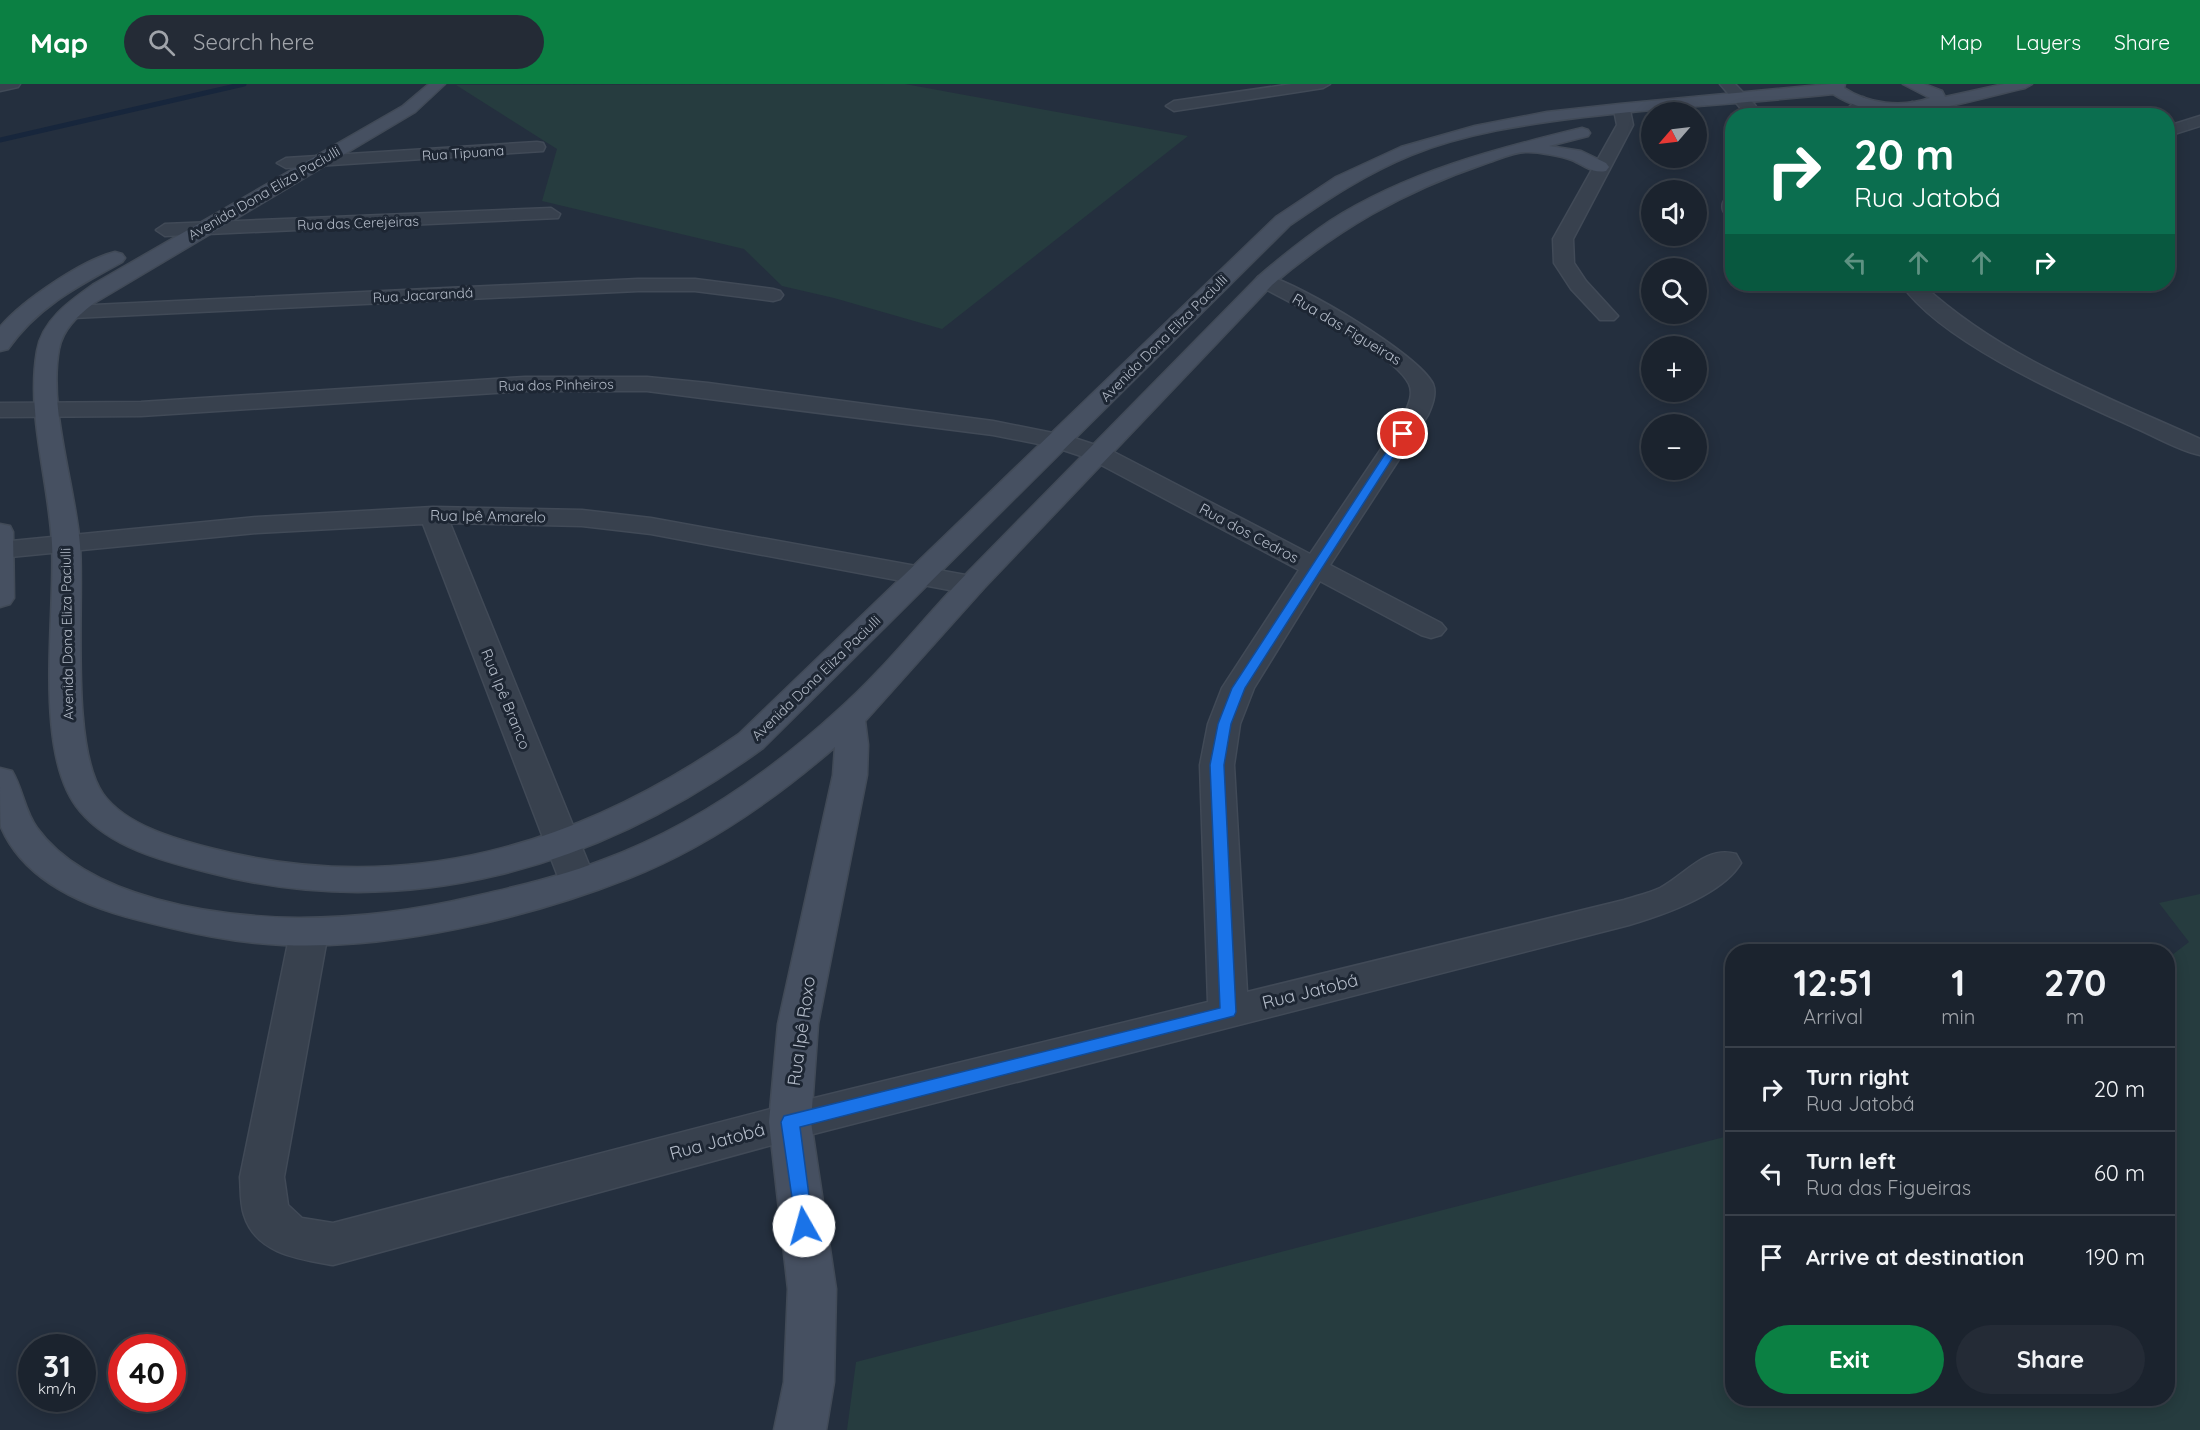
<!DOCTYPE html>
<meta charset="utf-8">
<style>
body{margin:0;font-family:Quicksand,sans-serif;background:#242b36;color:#f1f3f6;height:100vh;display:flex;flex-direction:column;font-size:22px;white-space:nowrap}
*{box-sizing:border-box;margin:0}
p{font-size:20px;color:#a0a4aa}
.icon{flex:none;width:33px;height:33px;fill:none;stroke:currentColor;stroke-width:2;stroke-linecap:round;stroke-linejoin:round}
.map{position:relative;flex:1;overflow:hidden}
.panel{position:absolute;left:1725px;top:860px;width:450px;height:462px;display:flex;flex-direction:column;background:#1b232e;border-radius:24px;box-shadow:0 3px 15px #0003,0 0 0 2px #39404a}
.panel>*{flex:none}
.guide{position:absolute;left:1725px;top:24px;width:450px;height:183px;border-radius:24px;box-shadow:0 3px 15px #0003,0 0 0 2px #39404a;background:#0b6e4f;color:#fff;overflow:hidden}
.needle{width:39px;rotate:242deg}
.fabs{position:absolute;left:1641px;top:18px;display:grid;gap:12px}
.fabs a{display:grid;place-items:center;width:66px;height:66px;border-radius:50%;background:#1b232e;box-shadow:0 3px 15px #0003,0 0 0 2px #39404a;font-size:30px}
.speed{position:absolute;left:18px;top:1250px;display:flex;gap:12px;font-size:30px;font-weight:700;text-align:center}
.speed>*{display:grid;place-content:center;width:78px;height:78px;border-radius:50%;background:#1b232e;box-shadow:0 3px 15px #0003,0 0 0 2px #39404a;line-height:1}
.speed small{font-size:15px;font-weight:400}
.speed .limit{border:9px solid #d22;background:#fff;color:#111}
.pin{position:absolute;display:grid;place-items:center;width:51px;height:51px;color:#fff;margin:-26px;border:3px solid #fff;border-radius:50%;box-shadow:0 2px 6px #0007}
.me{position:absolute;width:66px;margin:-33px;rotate:353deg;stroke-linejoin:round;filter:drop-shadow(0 0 4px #0008)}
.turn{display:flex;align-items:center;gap:21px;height:126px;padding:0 30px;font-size:27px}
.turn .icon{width:78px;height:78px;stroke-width:2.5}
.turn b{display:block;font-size:42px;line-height:51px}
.lanes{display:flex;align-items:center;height:57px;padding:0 30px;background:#0003;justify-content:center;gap:30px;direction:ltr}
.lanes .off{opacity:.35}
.eta{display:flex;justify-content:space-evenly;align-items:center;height:102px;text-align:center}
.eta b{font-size:36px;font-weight:800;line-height:42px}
.action{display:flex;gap:12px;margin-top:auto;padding:12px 30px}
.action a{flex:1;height:69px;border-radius:36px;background:#0b8043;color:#fff;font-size:24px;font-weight:800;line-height:69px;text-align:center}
.action a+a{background:#242b36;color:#f1f3f6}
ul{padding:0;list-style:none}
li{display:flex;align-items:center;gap:18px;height:84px;padding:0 30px;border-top:2px solid #39404a}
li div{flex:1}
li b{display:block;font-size:22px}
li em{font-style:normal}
header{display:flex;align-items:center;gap:36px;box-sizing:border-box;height:84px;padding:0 30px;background:#0b8043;color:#fff}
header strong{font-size:28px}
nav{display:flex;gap:33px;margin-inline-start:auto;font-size:21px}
.search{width:420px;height:54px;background:#242b36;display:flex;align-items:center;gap:15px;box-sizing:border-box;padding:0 21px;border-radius:33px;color:#a0a4aa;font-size:22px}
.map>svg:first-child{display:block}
.green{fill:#263c3f}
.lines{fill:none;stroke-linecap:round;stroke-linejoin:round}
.stream{stroke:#17263c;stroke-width:5}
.lane-casing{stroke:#414a57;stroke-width:22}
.street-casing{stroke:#414a57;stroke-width:3}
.secondary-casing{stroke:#414a57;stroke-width:3}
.lane{stroke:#38414e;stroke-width:20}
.street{fill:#38414e;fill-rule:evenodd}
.secondary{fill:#465061;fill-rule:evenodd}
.route{fill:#1a73e8;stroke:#114b97;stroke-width:1.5}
.labels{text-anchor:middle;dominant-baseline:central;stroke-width:6;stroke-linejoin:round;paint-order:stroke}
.far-street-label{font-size:14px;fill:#b4bcc9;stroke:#1d2633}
.street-label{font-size:15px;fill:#b4bcc9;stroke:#1d2633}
.near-street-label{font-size:18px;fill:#b4bcc9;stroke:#1d2633}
</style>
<header>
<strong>Map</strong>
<div class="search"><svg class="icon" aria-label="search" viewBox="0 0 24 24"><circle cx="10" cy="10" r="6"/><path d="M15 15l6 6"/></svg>Search here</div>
<nav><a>Map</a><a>Layers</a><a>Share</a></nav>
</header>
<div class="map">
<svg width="2200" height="1346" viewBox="0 0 2200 1346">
<rect width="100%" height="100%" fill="#242f3e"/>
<g class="green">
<path d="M905 0 1188 52 942 245 834 214 782 202 744 165 542 117 557 65 456 1Z"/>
<path d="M2200 810V1346H847L856 1278 1732 1051V1314H2168V874L2189 858 2159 819Z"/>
</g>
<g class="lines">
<path class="stream" d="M0 56 244 0"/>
<g class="lane-casing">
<path id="lane" d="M1732 122V123"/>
</g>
<g class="street-casing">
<g id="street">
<path d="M0 0H20L18 3 0 7Z"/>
<path d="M1292 0H1330L1323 4 1174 27 1166 22 1174 17Z"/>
<path d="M1720 0H1735L1755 21 1757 24 1755 27H1743Z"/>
<path d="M1863 13 1871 18 1857 32H1839L1858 15Z"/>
<path d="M1912 18 1918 20 1920 23C1911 33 1899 32 1886 32Z"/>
<path d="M1622 21 1630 26 1633 41 1573 155 1574 179 1586 197 1618 232 1614 236H1600L1571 205 1554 179 1553 155 1617 41 1614 26Z"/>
<path d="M2200 32V42L2168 52V42Z"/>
<path d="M537 58 543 59 545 63 543 67 286 84 277 79 286 74Z"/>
<path d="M551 124 560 130 558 134 165 152 156 146 165 140Z"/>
<path d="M1265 191C1298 199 1419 270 1433 300 1437 310 1432 322 1428 331L1330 481 1441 539 1446 545 1441 551 1431 554 1421 551 1320 497 1254 604 1240 640 1234 681 1247 908 1624 816C1636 812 1649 809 1660 804 1685 791 1706 761 1736 770L1741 779C1722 811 1663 831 1629 841L790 1056 333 1181C299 1175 256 1170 244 1131 240 1119 241 1105 240 1093L290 849 296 839 309 835 322 839 328 849 284 1093 288 1121 302 1134 333 1139 790 1020 1208 918 1200 681 1208 640 1222 604 1299 486 1090 375 1054 363 993 351 647 307H525L141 332 0 333V319L141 318 525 293H647L708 299 993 337 1068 352 1108 365 1310 470 1404 331C1408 322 1414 310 1409 300 1395 269 1290 219 1258 201L1255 197 1258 193Z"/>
<path d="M638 195H695L773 205 780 207 783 211 780 215 773 217 695 207H638L73 234 66 232 62 228 66 224 73 222Z"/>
<path d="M1901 200H1922C2001 273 2103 311 2200 355V371C2177 366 2155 352 2133 343 2067 313 1942 259 1901 200Z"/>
<path d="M433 423 582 426 651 434 971 492 981 495 985 501 981 507 971 510 651 450 582 442 450 439 596 798 591 807 578 811 565 807 560 798 423 440 257 449 0 474 1 458 257 433Z"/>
</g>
</g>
<g class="secondary-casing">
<g id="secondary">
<path d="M429 0H445L415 28 94 219C78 232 63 244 59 265 48 324 75 401 80 461 84 521 70 663 103 710 126 742 178 756 214 765 407 814 580 761 739 650L1276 133 1336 93 1401 63 1475 42 1547 28 1620 20 1831 0H1845L1844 4C1868 20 1902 24 1930 14L1903 0H1924L1942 7 1945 13 2004 0H2032L2025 4C1965 17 1889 47 1833 10 1750 19 1667 23 1584 33 1527 40 1466 49 1411 71 1367 89 1329 114 1290 141L763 664C599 784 407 841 207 788 163 777 110 763 80 727 32 671 56 532 52 460 49 397 26 331 37 267 42 236 70 217 94 200L403 22Z"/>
<path d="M1582 44 1588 46 1590 49 1588 52 1549 62 1581 67 1606 79 1609 83 1606 87C1593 90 1584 81 1572 76 1561 72 1539 68 1528 68 1515 67 1497 76 1484 80 1402 108 1338 145 1272 201L984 504 865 637 868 661 867 691 818 940 811 1038 836 1205 834 1298 826 1346H774L784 1298 788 1205 769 1038 778 940 833 691 835 663C774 716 705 764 629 794 528 834 392 866 283 861 234 859 186 848 139 836 86 823 24 797 1 743 0 730 0 699 0 684L12 687C23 705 24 726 37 744 88 815 217 833 299 834 359 834 418 826 476 812 519 802 562 792 603 776 689 744 769 689 837 627 886 584 925 532 970 486 1066 388 1162 291 1258 193 1281 173 1305 154 1330 137 1407 88 1495 65 1582 44Z"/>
<path d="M115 168 122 170 125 174 122 178C78 202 37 223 8 265L0 267V243C22 217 82 176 115 168Z"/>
<path d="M0 440 10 442 13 448 14 514 10 520 0 523Z"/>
</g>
</g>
<use href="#lane" class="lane"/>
<use href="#street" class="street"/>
<use href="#secondary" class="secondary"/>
</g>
<path class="route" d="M1403 347 1408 350 1245 604 1231 640 1224 681 1236 928 1234 932 800 1043 813 1142 810 1148 804 1151 797 1148 781 1038 784 1032 1220 924 1210 681 1218 640 1232 604 1398 350Z"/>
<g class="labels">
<g class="far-street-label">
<text transform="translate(463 69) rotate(-4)">Rua Tipuana</text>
<text transform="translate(264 109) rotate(-30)">Avenida Dona Eliza Paciulli</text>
<text transform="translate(358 139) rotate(-2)">Rua das Cerejeiras</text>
<text transform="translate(423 211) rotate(-3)">Rua Jacarandá</text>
<text transform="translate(1164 254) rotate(-45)">Avenida Dona Eliza Paciulli</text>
<text transform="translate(556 301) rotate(-1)">Rua dos Pinheiros</text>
<text transform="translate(67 550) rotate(-91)">Avenida Dona Eliza Paciulli</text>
<text transform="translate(816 594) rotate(-44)">Avenida Dona Eliza Paciulli</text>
</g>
<g class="street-label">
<text transform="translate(1347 245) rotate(31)">Rua das Figueiras</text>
<text transform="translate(488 432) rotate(1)">Rua Ipê Amarelo</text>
<text transform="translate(1249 449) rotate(28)">Rua dos Cedros</text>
<text transform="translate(506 615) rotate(68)">Rua Ipê Branco</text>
</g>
<g class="near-street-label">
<text transform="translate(1310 907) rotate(-14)">Rua Jatobá</text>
<text transform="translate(801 947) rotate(-82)">Rua Ipê Roxo</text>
<text transform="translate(717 1057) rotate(-15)">Rua Jatobá</text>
</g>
</g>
</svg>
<div class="fabs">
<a><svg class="needle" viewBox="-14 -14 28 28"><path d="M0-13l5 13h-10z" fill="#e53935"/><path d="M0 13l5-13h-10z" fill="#a0a4aa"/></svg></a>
<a><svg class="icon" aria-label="sound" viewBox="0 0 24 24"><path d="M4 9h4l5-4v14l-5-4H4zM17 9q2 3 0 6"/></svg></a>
<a><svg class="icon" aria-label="search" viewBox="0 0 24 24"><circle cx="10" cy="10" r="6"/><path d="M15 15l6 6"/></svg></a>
<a>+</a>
<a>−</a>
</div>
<div class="speed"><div>31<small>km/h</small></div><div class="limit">40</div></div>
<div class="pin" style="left:1403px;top:350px;background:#d93025"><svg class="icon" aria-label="arrive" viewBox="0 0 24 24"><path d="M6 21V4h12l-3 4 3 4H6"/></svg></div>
<svg class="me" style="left:804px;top:1142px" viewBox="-20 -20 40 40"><circle r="19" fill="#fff"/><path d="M0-13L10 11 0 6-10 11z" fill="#1a73e8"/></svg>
<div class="guide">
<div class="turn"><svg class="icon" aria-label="right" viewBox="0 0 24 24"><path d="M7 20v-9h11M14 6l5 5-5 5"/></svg><div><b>20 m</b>Rua Jatobá</div></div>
<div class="lanes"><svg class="icon off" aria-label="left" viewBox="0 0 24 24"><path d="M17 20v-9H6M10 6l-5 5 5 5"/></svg><svg class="icon off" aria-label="ahead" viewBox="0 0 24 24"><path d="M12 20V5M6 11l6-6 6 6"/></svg><svg class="icon off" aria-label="ahead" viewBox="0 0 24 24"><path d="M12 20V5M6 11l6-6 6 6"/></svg><svg class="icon" aria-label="right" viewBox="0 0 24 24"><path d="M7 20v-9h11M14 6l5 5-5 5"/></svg></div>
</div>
<section class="panel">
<div class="eta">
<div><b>12:51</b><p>Arrival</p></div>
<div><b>1</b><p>min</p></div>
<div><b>270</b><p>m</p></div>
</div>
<ul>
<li><svg class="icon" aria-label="right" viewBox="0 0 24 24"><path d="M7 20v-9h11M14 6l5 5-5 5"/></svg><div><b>Turn right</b><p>Rua Jatobá</p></div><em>20 m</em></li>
<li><svg class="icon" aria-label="left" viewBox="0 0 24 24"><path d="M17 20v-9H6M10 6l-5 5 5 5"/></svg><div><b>Turn left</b><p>Rua das Figueiras</p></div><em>60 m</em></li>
<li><svg class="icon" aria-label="arrive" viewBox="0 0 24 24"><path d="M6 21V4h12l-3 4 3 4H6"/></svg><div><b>Arrive at destination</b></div><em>190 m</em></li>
</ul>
<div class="action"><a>Exit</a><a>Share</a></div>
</section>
</div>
